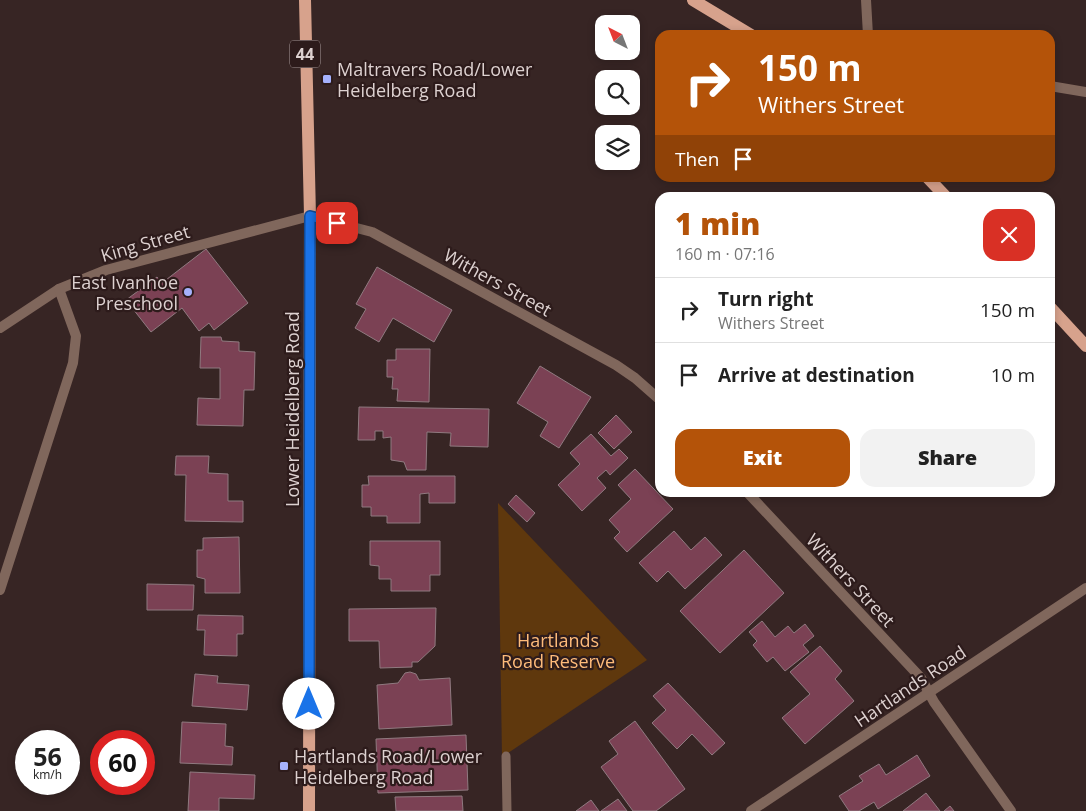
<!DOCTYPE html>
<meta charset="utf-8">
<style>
body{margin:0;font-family:"Open Sans",sans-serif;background:#f2f2f2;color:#222;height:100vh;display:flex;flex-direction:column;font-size:19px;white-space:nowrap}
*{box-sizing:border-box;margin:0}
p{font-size:16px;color:#767676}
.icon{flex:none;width:28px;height:28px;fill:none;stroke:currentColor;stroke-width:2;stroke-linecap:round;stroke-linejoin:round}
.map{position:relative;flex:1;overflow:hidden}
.drawer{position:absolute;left:655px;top:192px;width:400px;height:305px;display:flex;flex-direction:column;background:#fff;border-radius:15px;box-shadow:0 2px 8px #0003}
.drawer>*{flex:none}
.top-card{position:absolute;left:655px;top:30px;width:400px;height:152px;border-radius:15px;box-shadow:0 2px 8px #0003;background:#b45309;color:#fff;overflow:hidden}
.needle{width:32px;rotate:318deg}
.tools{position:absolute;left:595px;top:15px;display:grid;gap:10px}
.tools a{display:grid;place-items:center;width:45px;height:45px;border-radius:10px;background:#fff;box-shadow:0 2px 8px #0003;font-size:25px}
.speed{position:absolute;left:15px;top:730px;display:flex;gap:10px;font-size:25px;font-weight:700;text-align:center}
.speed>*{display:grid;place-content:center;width:65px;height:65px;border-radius:50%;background:#fff;box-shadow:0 2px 8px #0003;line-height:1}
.speed small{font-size:12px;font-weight:400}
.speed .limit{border:8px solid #d22;background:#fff;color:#111}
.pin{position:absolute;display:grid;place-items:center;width:42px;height:42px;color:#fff;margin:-21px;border-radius:10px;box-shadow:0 2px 8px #0006}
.me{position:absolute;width:55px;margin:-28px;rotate:0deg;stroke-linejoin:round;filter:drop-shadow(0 0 4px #0008)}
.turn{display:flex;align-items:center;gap:18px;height:105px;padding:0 20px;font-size:22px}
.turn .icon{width:65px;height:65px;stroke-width:2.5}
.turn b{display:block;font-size:35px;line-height:42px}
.then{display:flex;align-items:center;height:48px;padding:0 20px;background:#0003;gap:10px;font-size:19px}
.round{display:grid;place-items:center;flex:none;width:52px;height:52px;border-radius:15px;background:#f2f2f2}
.head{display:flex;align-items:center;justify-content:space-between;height:85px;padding:0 20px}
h1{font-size:30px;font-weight:800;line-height:38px;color:#b45309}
.cta{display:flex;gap:10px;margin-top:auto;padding:10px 20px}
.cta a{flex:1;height:58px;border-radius:15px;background:#b45309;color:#fff;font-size:20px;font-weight:800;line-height:58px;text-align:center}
.cta a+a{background:#f2f2f2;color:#222}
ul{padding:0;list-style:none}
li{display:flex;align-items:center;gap:15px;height:65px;padding:0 20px;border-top:1px solid #e0e0e0}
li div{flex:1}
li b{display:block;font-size:19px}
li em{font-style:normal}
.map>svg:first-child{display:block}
.green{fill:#5f380d}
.building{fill:#7b4154;stroke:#907a80}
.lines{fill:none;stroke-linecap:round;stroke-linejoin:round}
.lane{stroke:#80675c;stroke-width:9}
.street{stroke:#80675c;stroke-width:10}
.primary{stroke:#d7a28c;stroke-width:12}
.route-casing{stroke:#114b97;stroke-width:12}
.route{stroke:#1a73e8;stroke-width:9}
.poi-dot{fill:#a5b1fc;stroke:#2d1b1b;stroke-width:2}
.labels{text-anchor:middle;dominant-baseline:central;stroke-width:4.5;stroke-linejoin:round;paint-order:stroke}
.shield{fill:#2d1b1b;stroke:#a89a9a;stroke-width:1}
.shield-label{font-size:16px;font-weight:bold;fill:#ddd1d0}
.poi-label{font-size:18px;fill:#ddd1d0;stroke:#2d1b1b;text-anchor:start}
.street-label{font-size:18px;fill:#ddd1d0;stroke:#2d1b1b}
.park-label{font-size:18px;fill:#febb7a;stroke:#2d1b1b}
</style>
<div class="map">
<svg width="1086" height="811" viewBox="0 0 1086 811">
<rect width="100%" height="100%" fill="#372524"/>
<path class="green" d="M498 503 647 660 502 757Z"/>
<g class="building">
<path d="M206 249 248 303 214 330 209 323 199 331 182 308 151 332 126 300 157 277 162 283Z"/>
<path d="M377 267 452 310 434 342 393 318 379 342 355 328 366 309 356 304Z"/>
<path d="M201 337H221L222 341 239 342V351L255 352 254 390H244L243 426 197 425 198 398 220 399V368H200Z"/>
<path d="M396 349H430L429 402 397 401 398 389H392L393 377H387V360H396Z"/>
<path d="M540 366 591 397 559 448 540 436 548 422 517 403Z"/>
<path d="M359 407 489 409 488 447 450 446 451 433 427 432 426 470H407L404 462 391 460V437L383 438V431H375V440H358Z"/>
<path d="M616 415 632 432 614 449 598 433Z"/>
<path d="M591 434 611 456 619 449 628 458 610 475 606 470 597 478 606 488 582 511 558 485 580 464 570 453Z"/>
<path d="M176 456H209L208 473 228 474V501H243V522L185 521 186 475H175Z"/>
<path d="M635 469 673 509 627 552 614 538 620 532 609 520 631 499 618 485Z"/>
<path d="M368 476H455V503H429V493L420 494V523H387V516H371V507H362V485H369Z"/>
<path d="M516 495 535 513 527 522 508 504Z"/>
<path d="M674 531 691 550 705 537 722 555 685 589 668 571 657 582 639 563Z"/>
<path d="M239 537 240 593H205V579L197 577V550H203V538Z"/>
<path d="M370 541H440V575H430V591H391V579H379V566L370 565Z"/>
<path d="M744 550 784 593 720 653 680 611Z"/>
<path d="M147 584 194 585 193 610H147Z"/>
<path d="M436 608 435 646 418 662H412V667L380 668 379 641H349V609Z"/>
<path d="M198 615 243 616V634H237V656L204 655 205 630H197Z"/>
<path d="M762 621 775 637 788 626 794 633 805 624 814 636 803 645 809 652 785 671 773 657 767 662 753 645 757 641 749 632Z"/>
<path d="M820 646 842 671 835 679 854 701 805 744 782 718 810 694 790 672Z"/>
<path d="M410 672 416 674 419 680 450 678 452 725 379 729 377 685 398 683 405 673Z"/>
<path d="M195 674 218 676 217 683 249 685 247 710 192 706Z"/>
<path d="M668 683 725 743 712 755 692 734 677 749 652 723 666 710 653 696Z"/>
<path d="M635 721 685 789 656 811H633L601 767 618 754 609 741Z"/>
<path d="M182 722 226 724 225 746 233 747 232 765 180 763Z"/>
<path d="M466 735 468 790 378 793 376 739Z"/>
<path d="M917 755 930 776 878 809 874 802 859 811H849L839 796 863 781 859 776 879 764 886 775Z"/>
<path d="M190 772 255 775 254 799 219 798V811H188Z"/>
<path d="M926 793 940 811H903Z"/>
<path d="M462 796 463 811H396L395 797Z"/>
<path d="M618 799 627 811H601Z"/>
<path d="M591 800 599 811H576Z"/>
<path d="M950 806 954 811H944Z"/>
</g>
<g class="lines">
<path class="lane" d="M506 756 507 811"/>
<g class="street">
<path d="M866 0 868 35"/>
<path d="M1050 86 1086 92"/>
<path d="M0 328 59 289 106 270 310 216 372 232 616 365 635 378 660 400"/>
<path d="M747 492 921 678 934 702 1011 811"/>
<path d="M0 590 73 363 76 336 59 289"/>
<path d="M751 811 1086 588"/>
</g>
<g class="primary">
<path d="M305 0 310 216 309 811"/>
<path d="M693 0 751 35"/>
<path d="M928 178 947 198"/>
<path d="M1050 307 1086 346"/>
</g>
</g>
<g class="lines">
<g class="route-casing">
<path id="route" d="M309 704 310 216 337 223"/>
</g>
<use href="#route" class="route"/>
</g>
<g class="poi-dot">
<rect x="322" y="74" width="10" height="10" rx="2.5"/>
<circle cx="188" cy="292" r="5"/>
<rect x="279" y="761" width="10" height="10" rx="2.5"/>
</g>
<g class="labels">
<rect class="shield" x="290" y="40.5" width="30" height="27" rx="4"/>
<g class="shield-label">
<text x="305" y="54">44</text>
</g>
<g class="poi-label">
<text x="337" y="69">Maltravers Road/Lower<tspan x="337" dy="21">Heidelberg Road</tspan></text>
<text x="178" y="282" text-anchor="end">East Ivanhoe<tspan x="178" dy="21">Preschool</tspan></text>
<text x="294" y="756">Hartlands Road/Lower<tspan x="294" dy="21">Heidelberg Road</tspan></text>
</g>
<g class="street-label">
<text transform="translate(145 243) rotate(-16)">King Street</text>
<text transform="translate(498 282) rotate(29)">Withers Street</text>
<text transform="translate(292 409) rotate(-90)">Lower Heidelberg Road</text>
<text transform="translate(851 580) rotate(47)">Withers Street</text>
<text transform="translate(910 686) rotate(-34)">Hartlands Road</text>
</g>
<g class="park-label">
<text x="558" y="640">Hartlands<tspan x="558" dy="21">Road Reserve</tspan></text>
</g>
</g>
</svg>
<div class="tools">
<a><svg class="needle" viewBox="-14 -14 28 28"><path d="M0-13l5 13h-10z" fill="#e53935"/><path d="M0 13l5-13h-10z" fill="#767676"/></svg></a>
<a><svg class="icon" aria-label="search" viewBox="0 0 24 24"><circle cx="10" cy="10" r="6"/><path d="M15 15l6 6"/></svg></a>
<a><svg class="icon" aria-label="layers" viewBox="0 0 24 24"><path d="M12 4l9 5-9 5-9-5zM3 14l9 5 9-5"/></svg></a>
</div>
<div class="speed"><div>56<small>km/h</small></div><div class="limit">60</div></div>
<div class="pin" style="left:337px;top:223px;background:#d93025"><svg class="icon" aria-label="arrive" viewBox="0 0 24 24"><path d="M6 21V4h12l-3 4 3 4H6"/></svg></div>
<svg class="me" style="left:309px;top:704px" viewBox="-20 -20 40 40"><circle r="19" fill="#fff"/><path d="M0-13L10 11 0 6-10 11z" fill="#1a73e8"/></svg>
<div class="top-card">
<div class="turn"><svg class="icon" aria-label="right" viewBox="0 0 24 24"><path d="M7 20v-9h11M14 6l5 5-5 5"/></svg><div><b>150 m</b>Withers Street</div></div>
<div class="then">Then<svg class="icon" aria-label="arrive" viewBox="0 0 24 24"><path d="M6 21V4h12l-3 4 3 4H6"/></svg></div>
</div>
<section class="drawer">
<div class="head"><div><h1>1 min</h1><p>160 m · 07:16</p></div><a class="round" style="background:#d93025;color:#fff"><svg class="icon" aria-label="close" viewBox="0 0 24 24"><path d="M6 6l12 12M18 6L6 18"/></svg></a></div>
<ul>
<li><svg class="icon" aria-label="right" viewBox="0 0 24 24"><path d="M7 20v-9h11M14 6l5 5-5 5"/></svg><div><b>Turn right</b><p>Withers Street</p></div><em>150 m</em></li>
<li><svg class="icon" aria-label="arrive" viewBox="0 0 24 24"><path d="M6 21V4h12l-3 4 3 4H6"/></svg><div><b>Arrive at destination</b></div><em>10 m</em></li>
</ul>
<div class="cta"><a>Exit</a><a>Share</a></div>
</section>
</div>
